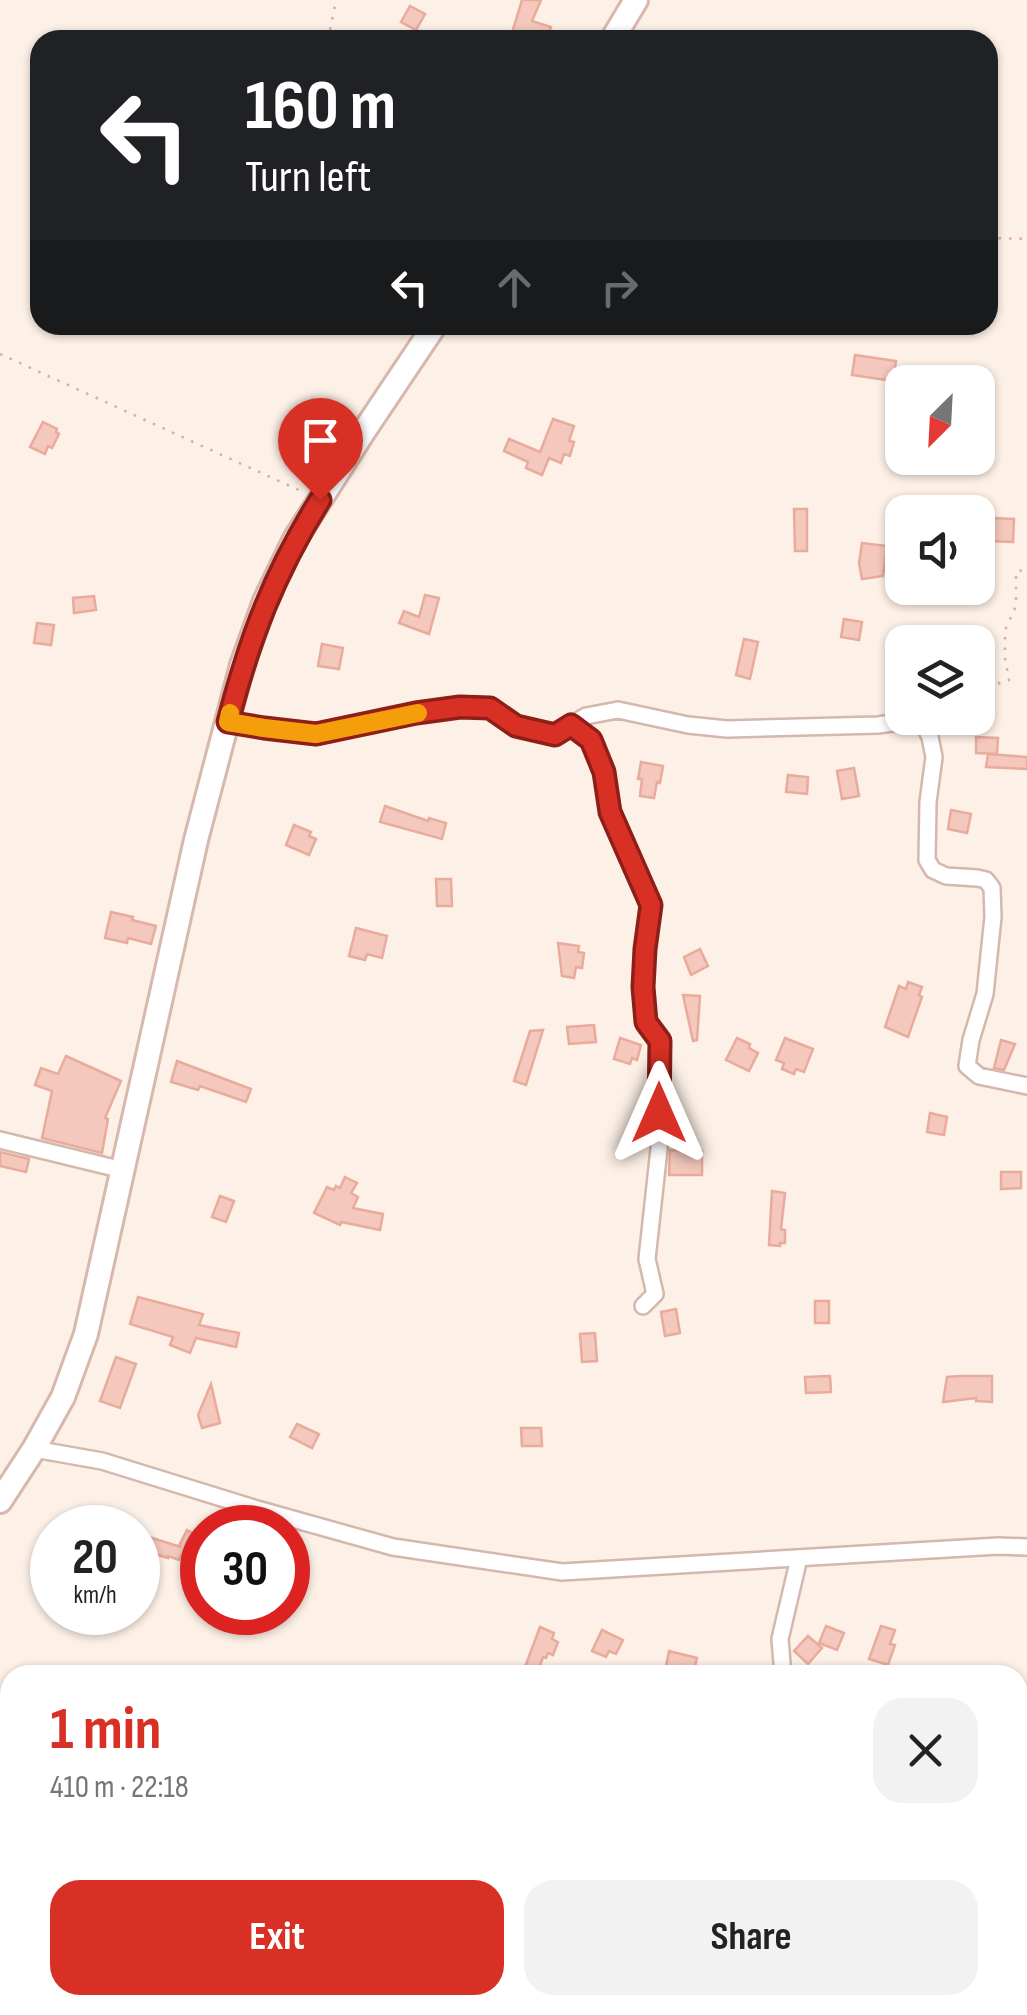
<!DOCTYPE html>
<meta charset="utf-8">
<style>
body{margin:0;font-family:"Sofia Sans Condensed",sans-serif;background:#f2f2f2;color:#222;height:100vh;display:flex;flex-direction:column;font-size:38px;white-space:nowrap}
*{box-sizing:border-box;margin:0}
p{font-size:32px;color:#767676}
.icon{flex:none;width:55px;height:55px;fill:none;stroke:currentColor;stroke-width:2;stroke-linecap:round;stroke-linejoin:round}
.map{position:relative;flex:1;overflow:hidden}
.drawer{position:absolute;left:0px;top:1665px;width:1028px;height:350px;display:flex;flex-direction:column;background:#fff;border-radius:30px 30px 0 0;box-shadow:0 2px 8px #0004}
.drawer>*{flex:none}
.top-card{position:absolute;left:30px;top:30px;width:968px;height:305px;border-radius:30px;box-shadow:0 2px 8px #0004;background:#202124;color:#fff;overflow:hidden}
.needle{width:65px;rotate:204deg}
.tools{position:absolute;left:885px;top:365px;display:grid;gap:20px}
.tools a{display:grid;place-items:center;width:110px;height:110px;border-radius:20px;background:#fff;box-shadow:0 2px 8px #0004;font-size:50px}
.speed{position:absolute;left:30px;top:1505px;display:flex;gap:20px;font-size:50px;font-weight:700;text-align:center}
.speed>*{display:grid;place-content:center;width:130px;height:130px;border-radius:50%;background:#fff;box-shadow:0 2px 8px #0004;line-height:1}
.speed small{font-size:25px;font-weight:400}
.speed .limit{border:15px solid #d22;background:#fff;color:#111}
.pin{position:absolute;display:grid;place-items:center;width:85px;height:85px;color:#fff;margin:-102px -42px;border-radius:50% 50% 50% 0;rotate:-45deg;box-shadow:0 0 10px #0007}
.pin .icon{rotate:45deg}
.me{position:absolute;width:110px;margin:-55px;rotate:0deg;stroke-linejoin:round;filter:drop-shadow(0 0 8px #0008)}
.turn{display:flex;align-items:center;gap:35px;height:210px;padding:0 50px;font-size:45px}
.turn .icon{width:130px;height:130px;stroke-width:2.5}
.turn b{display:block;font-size:70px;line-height:85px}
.lanes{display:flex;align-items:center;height:95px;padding:0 50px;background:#0003;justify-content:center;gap:50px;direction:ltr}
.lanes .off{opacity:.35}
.round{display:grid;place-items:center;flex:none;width:105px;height:105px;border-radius:30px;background:#f2f2f2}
.head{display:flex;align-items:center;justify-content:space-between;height:170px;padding:0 50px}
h1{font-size:60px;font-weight:700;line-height:75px;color:#d93025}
.cta{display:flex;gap:20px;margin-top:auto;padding:20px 50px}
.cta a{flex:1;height:115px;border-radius:30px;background:#d93025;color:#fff;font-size:40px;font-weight:700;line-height:115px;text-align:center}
.cta a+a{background:#f2f2f2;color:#222}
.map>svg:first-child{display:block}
.building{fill:#f4c8bc;stroke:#e8ab9c;stroke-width:2.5}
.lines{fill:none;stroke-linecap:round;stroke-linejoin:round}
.street-casing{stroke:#d3b8ae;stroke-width:20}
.secondary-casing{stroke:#d8b8ad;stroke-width:28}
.path{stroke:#daab9f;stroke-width:2.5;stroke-dasharray:2.5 8;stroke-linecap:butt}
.street{stroke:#fff;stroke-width:15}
.secondary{stroke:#fff;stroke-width:22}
.route-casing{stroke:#8d1f18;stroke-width:25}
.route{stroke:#d93025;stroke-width:18}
.slow{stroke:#f59e0b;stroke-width:18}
</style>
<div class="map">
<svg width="1027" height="2015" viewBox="0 0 1027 2015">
<rect width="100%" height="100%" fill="#fdf0e6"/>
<g class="building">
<path d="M522 0H541L532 21 551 27 546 40H534L512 33Z"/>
<path d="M410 6 425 14 416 30 401 22Z"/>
<path d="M855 355 896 361 893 381 852 375Z"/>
<path d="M900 386H902V426L888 421Z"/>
<path d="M553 419 574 426 569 441 574 442 570 456 564 454 561 463 549 458 542 475 526 468 528 462 504 451 509 439 540 452Z"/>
<path d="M43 422 57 429 56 432 59 434 52 448 48 446 45 454 30 447Z"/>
<path d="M794 509H807V551H795Z"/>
<path d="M990 518 1014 519 1013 542 989 541Z"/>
<path d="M862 543 887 546 883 576 862 579 859 563Z"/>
<path d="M425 595 439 598 429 634 399 623 404 611 419 617Z"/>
<path d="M94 596 96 610 74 613 73 598Z"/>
<path d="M844 619 862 622 859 640 841 637Z"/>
<path d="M37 623 54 625 51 645 34 643Z"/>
<path d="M744 639 758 642 750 679 736 675Z"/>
<path d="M322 644 343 648 339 669 318 666Z"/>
<path d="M976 737 998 738 997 754 976 753Z"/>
<path d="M988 754 1027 757V769L986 767Z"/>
<path d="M641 762 663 766 660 783 657 782 654 798 640 796 642 779H638Z"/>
<path d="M854 768 859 796 842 799 837 771Z"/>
<path d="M788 775 808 777 807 794 786 792Z"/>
<path d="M385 806 428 821 429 818 446 823 442 839 380 822Z"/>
<path d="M951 810 971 814 967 833 948 829Z"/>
<path d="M294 825 311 832 309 836 316 839 309 855 286 845Z"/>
<path d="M436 879H451L452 906H437Z"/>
<path d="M111 912 133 917 132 920 156 926 151 944 128 938 127 943 105 938Z"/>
<path d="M356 928 387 936 382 958 367 954 365 960 349 956Z"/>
<path d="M558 943 579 946 578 952 584 953 582 968 576 967 574 978 562 976Z"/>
<path d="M700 949 708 966 691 975 684 957Z"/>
<path d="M908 982 922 987 919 995 922 997 908 1037 885 1027 899 986 906 989Z"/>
<path d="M683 995 700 996 697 1040 693 1041Z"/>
<path d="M594 1025 596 1042 569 1044 567 1027Z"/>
<path d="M543 1030 526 1085 514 1081 530 1031Z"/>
<path d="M620 1038 641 1045 637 1060 632 1058 630 1064 614 1059Z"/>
<path d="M737 1038 750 1044 749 1048 758 1053 749 1071 726 1060Z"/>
<path d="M785 1038 813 1049 804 1072 796 1069 794 1074 782 1069 784 1063 776 1060Z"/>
<path d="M1001 1040 1015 1044 1004 1070 994 1068Z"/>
<path d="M66 1056 121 1081 105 1118 108 1119 102 1153 42 1138 52 1091 35 1085 41 1068 58 1074Z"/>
<path d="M177 1061 251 1089 246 1102 200 1086 198 1090 171 1082Z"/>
<path d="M930 1113 947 1117 944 1135 927 1132Z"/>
<path d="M670 1150 702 1151V1175H669Z"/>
<path d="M0 1152 29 1159 26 1172 0 1166Z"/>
<path d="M1001 1172H1021V1188L1001 1189Z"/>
<path d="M345 1177 357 1183 351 1193 358 1197 353 1208 383 1214 380 1230 341 1222 340 1225 314 1213 327 1187 334 1190 336 1186 340 1188Z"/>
<path d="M772 1191 785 1193 781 1229 785 1230V1243H780V1246L769 1245Z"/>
<path d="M220 1196 234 1201 226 1222 212 1217Z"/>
<path d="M138 1297 203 1314 199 1325 239 1333 236 1347 196 1338 190 1353 170 1345 173 1337 130 1324Z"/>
<rect x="815" y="1301" width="14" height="22"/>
<path d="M676 1309 680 1333 665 1336 661 1312Z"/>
<path d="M595 1333 597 1361 582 1362 580 1334Z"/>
<path d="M116 1357 136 1364 120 1408 100 1401Z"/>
<path d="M830 1376 831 1392 806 1393 805 1377Z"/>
<path d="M960 1376H992V1402L976 1401V1398L943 1402 947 1377Z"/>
<path d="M211 1384 220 1423 202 1428 198 1415Z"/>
<path d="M297 1424 319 1434 312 1448 290 1437Z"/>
<path d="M521 1428H541L542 1446H522Z"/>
<path d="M187 1530 202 1538 197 1555 185 1548 179 1560 168 1556V1558L145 1551 146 1546 143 1544 146 1536 181 1547 179 1546Z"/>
<path d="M826 1626 844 1633 837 1650 819 1643Z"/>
<path d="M881 1626 895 1630 890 1644 895 1645 888 1665 869 1659Z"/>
<path d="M540 1627 554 1633 552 1639 558 1642 553 1655 548 1653 546 1658 543 1657 537 1675H522Z"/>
<path d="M602 1630 623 1640 616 1654 609 1651 606 1657 592 1651Z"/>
<path d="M808 1636 822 1648 808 1664 794 1651Z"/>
<path d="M669 1651 697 1658 694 1671 666 1666Z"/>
</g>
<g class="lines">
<g class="street-casing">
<g id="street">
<path d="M228 721 264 728 316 733 416 713 460 707 490 708 516 726 555 735 586 716 618 710 688 725 727 729 878 725 913 720 924 725 930 737 934 757 928 802 927 860 933 870 946 876 977 878 986 880 992 888 993 917 985 994 971 1040 967 1066 979 1076 1027 1086"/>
<path d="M571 725 591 740 604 772 611 812 651 905 645 949 643 987 646 1022 660 1041 659 1149 647 1259 655 1294 643 1306"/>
<path d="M0 1140 123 1170"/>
<path d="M34 1449 102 1461 257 1509 393 1547 562 1572 998 1546 1027 1547"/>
<path d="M783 1675 780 1639 799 1558"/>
</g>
</g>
<g class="secondary-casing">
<g id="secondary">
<path d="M612 40 636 0"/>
<path d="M0 1501 34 1449 63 1397 86 1334 196 840 242 665 265 601 295 539 362 434 435 325"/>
</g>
</g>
<g class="path">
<path d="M328 40 336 0"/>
<path d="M988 238 1027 239"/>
<path d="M0 354 301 491"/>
<path d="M978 690 1009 680 1005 658V630L1016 606V572L1027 569"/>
</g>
<use href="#street" class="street"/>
<use href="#secondary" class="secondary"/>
</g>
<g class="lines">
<g class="route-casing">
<path id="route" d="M320 500C274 574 250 637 228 722L264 728 316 734 416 713 460 707 490 708 516 726 555 735 571 725 591 740 604 772 610 812 651 905 645 949 643 987 646 1022 660 1041 659 1113"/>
</g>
<use href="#route" class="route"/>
<path class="slow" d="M230 713 228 722 264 728 316 734 418 713"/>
</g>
</svg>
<div class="tools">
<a><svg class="needle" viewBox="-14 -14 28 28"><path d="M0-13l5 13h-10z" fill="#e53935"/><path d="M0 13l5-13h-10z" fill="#767676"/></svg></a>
<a><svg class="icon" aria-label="sound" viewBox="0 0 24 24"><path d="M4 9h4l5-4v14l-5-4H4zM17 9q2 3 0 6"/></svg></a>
<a><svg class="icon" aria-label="layers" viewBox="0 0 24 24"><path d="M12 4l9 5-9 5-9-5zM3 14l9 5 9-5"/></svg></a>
</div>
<div class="speed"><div>20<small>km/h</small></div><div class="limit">30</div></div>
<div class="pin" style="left:320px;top:500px;background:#d93025"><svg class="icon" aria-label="arrive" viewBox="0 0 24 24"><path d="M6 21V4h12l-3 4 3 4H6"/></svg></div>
<svg class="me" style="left:659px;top:1113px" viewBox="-20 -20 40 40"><path d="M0-17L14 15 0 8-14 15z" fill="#d93025" stroke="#fff" stroke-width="4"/></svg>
<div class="top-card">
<div class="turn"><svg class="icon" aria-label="left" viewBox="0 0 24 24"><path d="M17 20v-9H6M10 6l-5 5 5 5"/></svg><div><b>160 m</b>Turn left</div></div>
<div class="lanes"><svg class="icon" aria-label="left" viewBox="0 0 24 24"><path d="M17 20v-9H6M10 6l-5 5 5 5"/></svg><svg class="icon off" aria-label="ahead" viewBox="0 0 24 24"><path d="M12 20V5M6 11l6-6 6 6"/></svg><svg class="icon off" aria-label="right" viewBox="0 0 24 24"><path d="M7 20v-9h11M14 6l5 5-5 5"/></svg></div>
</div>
<section class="drawer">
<div class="head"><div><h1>1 min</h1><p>410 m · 22:18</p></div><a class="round"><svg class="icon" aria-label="close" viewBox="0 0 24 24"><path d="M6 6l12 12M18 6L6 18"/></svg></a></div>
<div class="cta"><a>Exit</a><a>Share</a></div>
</section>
</div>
